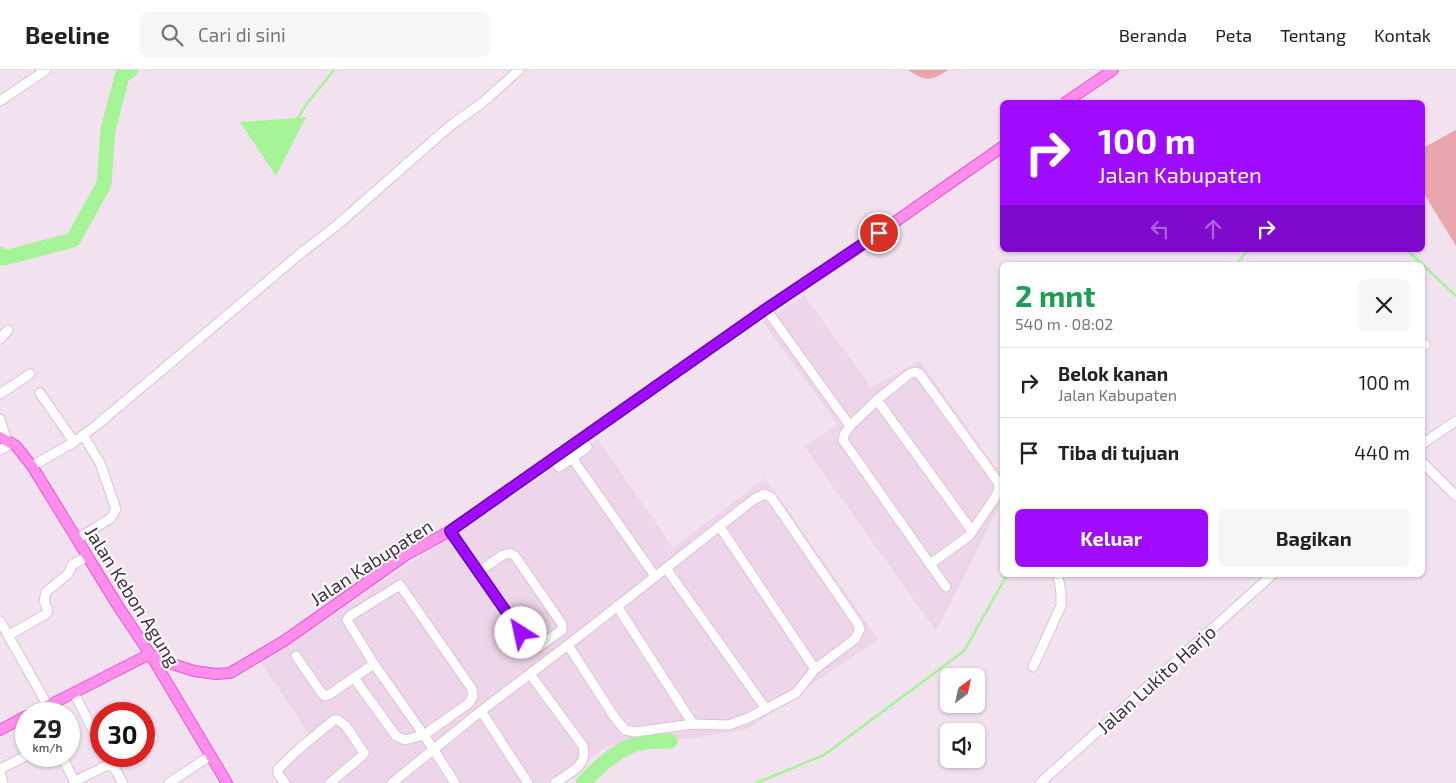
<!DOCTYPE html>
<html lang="id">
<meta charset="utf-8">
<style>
body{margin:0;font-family:"Exo 2",sans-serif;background:#f6f6f6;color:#222;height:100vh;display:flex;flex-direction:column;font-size:19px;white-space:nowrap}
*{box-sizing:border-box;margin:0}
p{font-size:16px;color:#767676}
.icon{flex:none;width:28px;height:28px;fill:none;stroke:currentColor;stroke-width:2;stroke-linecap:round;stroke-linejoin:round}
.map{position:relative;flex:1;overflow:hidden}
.sheet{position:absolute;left:1000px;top:192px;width:425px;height:315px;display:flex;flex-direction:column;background:#fff;border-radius:8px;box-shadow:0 1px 4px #0004}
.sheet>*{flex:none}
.banner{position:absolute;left:1000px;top:30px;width:425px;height:152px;border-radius:8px;box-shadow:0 1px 4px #0004;background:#9f0cff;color:#fff;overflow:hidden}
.needle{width:32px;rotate:33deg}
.controls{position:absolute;left:940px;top:598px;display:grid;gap:10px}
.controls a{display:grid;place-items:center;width:45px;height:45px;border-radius:8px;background:#fff;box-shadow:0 1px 4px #0004;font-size:25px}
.speed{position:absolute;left:15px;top:632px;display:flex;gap:10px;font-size:25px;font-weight:700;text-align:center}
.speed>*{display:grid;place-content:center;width:65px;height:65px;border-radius:50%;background:#fff;box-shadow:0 1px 4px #0004;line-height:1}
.speed small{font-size:12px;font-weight:400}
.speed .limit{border:8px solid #d22;background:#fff;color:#111}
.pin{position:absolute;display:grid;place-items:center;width:42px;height:42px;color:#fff;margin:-21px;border:2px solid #fff;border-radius:50%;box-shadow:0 1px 5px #0007}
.me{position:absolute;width:55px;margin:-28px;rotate:325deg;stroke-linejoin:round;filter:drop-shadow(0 0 4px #0008)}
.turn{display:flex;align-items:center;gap:18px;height:105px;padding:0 15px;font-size:22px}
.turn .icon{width:65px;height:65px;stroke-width:2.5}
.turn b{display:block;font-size:35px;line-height:42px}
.lanes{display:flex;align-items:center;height:48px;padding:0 15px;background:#0003;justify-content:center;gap:25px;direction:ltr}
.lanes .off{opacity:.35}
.round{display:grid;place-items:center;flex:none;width:52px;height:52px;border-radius:8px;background:#f6f6f6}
.summary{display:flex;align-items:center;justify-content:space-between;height:85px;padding:0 15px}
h1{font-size:30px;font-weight:700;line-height:38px;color:#1e9e55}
.action{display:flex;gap:10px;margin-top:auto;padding:10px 15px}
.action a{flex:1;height:58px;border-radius:8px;background:#9f0cff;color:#fff;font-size:20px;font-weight:700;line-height:58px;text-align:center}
.action a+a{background:#f6f6f6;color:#222}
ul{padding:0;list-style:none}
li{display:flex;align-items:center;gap:15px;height:70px;padding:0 15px;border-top:1px solid #e0e0e0}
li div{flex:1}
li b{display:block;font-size:19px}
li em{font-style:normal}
header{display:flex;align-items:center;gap:30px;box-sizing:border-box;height:70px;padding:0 25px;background:#fff;border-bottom:1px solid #e0e0e0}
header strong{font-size:24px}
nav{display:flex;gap:28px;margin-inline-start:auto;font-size:18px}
.search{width:350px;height:45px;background:#f6f6f6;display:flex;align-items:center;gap:12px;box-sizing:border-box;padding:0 18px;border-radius:8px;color:#767676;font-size:19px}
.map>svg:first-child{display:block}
.residential{fill:#eed6ea}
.green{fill:#eaa6ad}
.water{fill:#a5f598}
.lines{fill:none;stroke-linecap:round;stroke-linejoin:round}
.stream{stroke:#a5f598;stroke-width:2.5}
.river{stroke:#a5f598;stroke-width:15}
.minor-casing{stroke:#dcc1d9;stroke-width:11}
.major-casing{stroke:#ec56d5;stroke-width:12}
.minor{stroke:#fff;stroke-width:9}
.major{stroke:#ff8eec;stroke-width:10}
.route-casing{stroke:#6708a6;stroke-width:12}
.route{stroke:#9f0cff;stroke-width:9}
.labels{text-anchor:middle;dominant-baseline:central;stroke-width:4;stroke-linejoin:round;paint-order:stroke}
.street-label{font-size:19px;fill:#443243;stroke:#fff}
</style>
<header>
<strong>Beeline</strong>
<div class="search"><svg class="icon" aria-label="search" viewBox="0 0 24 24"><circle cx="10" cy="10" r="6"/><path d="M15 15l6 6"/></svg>Cari di sini</div>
<nav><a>Beranda</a><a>Peta</a><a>Tentang</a><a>Kontak</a></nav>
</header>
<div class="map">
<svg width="1456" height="713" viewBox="0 0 1456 713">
<rect width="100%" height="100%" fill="#f2e2f0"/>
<g class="residential">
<path d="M804 225 871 317 920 291 1002 407V431L936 561 805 377 837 354 763 252Z"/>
<path d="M598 369 673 478 765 408 878 569 748 659 687 669 607 676 560 713H283L272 701 309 664 260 592Z"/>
</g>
<g class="green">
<path d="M908 0H948C931 12 925 11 908 0Z"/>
<path d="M1456 60V176L1423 122V78Z"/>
</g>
<path class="water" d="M306 47 276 106 240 52 298 48Z"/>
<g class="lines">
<g class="stream">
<path d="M298 48 305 36 334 0"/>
<path d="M1407 180 1456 226"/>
<path d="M1236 195 1248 180"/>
<path d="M756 713 824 685 964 581 1007 505"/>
</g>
<g class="river">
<path d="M0 184 4 188 73 170 104 114 108 60 122 6 131 0"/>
<path d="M583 713C599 696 622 674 646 672 654 671 662 671 670 671"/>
</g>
<g class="minor-casing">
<g id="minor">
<path d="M0 31 46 0"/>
<path d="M766 239 850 356 844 365 843 370 946 517"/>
<path d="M0 269 8 260"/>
<path d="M1422 272 1425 275"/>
<path d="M40 323 74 372"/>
<path d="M0 324 30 304"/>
<path d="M877 330 972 461"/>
<path d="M0 349 7 371"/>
<path d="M850 356 877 330 909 304 915 302 919 303 998 412 999 419 996 426 969 466 930 494"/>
<path d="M1422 374 1456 351"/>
<path d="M0 380 12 373"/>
<path d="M572 388 587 377 581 369"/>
<path d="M552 389 559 397 572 388 655 506"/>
<path d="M1422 392 1456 426"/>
<path d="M32 396 74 372 98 354 301 183 336 156 450 56 482 33 519 0"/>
<path d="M720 457 815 599"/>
<path d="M450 461 531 578 533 579 537 578 562 560V554L515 486 510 483 503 485 478 502"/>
<path d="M77 469 111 448 116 439 100 393 83 365"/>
<path d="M666 498 766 639"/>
<path d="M400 515 472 619 473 626 469 633 424 665 374 594 347 550 350 546Z"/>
<path d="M617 536 693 654"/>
<path d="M0 551 48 636"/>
<path d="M9 565 46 544 48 541 44 531 46 522 68 504 72 495 88 486"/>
<path d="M296 586 323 625 325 626 330 624 374 594"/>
<path d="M1033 597 1061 536V523L1058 505"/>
<path d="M530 604 583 676C588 697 570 702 555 713"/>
<path d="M354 608 396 666 405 670 424 665 455 713"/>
<path d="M74 623 101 676"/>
<path d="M481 641 528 713"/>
<path d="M144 658 153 668 144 676"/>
<path d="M62 686 75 713"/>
<path d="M107 686 123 713"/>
<path d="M112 697 128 686"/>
<path d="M0 699 26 686"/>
<path d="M0 702 3 713"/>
<path d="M75 711 110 694"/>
<path d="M169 713 210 686"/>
<path d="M285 713 278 704V699L301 677 334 650H338L346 656 364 683 362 686 330 713"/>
<path d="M392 713 481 641 568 575 753 430 764 424 771 427 858 554 860 559 855 569 815 599 796 623 748 648 729 655 693 654 635 662 625 660 615 648 568 575"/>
<path d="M1040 713 1272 505"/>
</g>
</g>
<g class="major-casing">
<g id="major">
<path d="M1066 32 1113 0"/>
<path d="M0 367 16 376 32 396 118 536 150 584 227 713"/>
<path d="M32 644 150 584 163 591 194 601 216 604 230 603 284 571 406 485 450 461 766 239 852 182 1002 77"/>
<path d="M0 660 26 646"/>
</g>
</g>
<use href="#minor" class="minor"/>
<use href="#major" class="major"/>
</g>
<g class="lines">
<g class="route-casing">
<path id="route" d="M521 563 450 461 766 239 879 163"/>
</g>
<use href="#route" class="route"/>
</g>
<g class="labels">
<g class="street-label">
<text transform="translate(371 492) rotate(-33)">Jalan Kabupaten</text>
<text transform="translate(133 526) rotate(58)">Jalan Kebon Agung</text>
<text transform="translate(1156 609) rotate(-42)">Jalan Lukito Harjo</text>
</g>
</g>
</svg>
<div class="controls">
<a><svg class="needle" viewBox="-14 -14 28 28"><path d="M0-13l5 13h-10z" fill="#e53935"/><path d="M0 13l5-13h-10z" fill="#767676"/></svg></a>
<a><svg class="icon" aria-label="sound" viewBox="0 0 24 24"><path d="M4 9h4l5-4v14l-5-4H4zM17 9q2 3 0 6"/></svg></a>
</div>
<div class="speed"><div>29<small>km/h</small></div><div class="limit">30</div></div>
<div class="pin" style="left:879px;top:163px;background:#d93025"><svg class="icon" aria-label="arrive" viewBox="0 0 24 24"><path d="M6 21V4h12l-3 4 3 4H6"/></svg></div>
<svg class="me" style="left:521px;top:563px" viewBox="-20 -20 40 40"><circle r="19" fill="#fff"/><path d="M0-13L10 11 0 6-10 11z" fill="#9f0cff"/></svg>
<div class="banner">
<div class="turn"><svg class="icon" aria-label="right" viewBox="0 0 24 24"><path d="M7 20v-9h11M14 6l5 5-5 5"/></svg><div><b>100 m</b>Jalan Kabupaten</div></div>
<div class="lanes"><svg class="icon off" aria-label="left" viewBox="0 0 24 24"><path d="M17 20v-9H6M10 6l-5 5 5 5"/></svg><svg class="icon off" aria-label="ahead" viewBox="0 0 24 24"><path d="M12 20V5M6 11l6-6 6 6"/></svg><svg class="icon" aria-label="right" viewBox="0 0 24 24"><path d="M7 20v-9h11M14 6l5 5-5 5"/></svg></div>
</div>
<section class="sheet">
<div class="summary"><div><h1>2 mnt</h1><p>540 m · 08:02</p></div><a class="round"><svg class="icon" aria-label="close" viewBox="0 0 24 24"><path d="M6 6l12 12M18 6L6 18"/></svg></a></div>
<ul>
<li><svg class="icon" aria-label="right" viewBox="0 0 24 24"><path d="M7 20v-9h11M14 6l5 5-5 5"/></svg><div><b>Belok kanan</b><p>Jalan Kabupaten</p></div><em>100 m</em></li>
<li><svg class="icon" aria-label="arrive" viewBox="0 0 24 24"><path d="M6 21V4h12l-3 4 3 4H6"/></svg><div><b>Tiba di tujuan</b></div><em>440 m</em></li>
</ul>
<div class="action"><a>Keluar</a><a>Bagikan</a></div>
</section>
</div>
